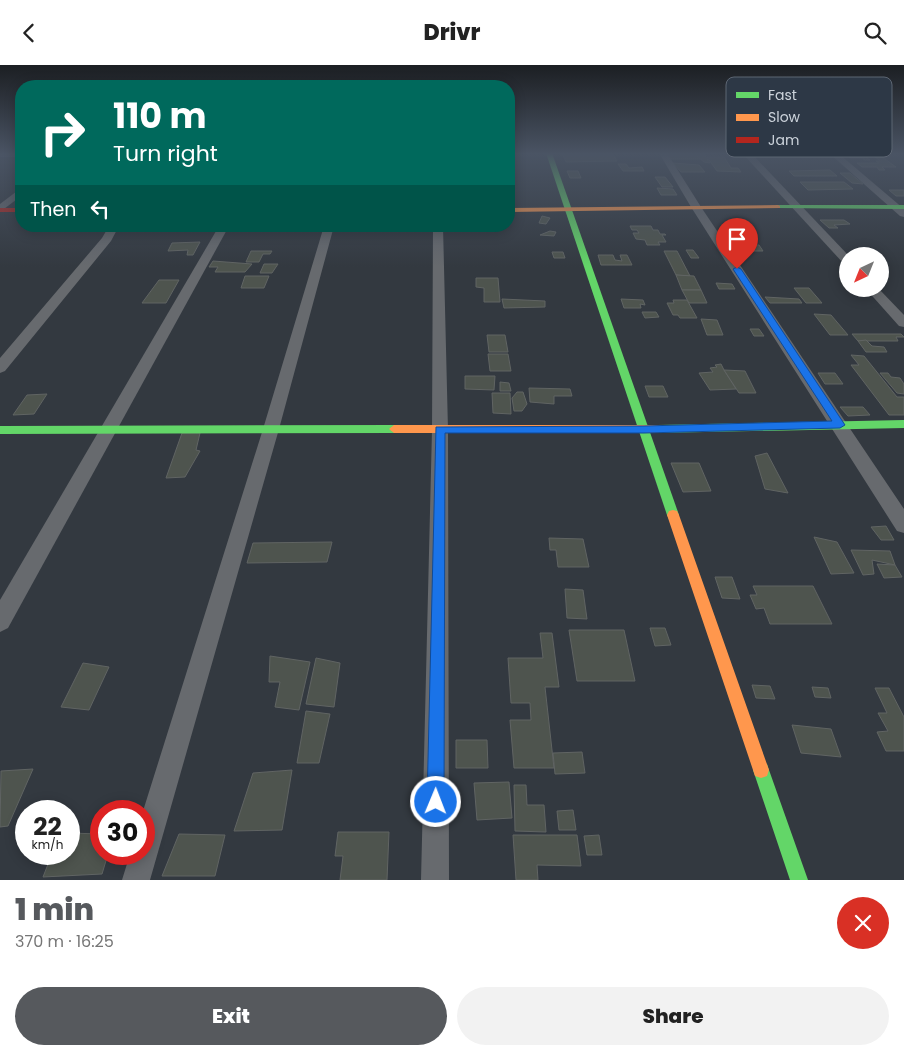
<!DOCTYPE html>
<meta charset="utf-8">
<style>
body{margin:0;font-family:Poppins,sans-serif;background:#f2f2f2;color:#222;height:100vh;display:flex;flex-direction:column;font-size:19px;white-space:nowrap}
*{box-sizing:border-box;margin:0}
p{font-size:16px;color:#767676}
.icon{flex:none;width:28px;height:28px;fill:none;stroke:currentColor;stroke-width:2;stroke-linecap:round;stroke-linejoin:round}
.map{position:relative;height:815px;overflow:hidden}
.sheet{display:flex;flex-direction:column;background:#fff;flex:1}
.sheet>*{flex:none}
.guide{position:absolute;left:15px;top:15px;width:500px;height:152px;border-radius:20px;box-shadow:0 2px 12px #0003;background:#00695c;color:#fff;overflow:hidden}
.needle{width:32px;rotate:223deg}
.tools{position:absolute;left:839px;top:182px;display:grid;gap:10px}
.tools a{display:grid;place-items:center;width:50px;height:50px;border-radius:50%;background:#fff;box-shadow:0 2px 12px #0003;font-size:25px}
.speed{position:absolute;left:15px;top:735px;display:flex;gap:10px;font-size:25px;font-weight:700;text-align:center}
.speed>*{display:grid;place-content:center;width:65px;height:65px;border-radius:50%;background:#fff;box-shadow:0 2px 12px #0003;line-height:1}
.speed small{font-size:12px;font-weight:400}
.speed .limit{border:8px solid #d22;background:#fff;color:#111}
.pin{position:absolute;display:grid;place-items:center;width:42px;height:42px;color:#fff;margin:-51px -21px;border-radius:50% 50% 50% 0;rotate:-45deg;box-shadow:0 0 5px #0007}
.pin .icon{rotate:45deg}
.me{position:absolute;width:55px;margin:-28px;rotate:1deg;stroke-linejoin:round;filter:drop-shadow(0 0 4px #0008)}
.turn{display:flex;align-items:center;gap:18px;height:105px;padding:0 15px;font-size:22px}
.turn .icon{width:65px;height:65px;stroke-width:2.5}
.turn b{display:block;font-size:35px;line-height:42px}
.then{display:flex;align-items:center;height:48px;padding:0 15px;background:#0003;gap:10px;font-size:19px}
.round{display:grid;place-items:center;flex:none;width:52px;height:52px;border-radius:26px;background:#f2f2f2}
.overview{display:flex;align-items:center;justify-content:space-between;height:85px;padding:0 15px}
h1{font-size:30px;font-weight:800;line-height:38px;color:#56595d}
.action{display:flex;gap:10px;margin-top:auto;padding:10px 15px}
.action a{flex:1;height:58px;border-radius:30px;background:#56595d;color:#fff;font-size:20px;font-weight:800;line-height:58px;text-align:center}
.action a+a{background:#f2f2f2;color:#222}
header{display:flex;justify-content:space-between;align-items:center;height:65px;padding:0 15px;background:#fff;font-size:22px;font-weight:800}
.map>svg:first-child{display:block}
.building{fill:#4e544e;stroke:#606463}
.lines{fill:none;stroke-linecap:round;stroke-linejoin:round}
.street{fill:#676a6e;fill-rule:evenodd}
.fast{fill:#63d668;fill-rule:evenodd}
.slow{fill:#ff974d;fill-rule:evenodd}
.jam{fill:#b3261e;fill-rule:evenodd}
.route{fill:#1a73e8;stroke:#114b97}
.key{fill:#2d3846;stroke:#5d6673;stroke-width:1}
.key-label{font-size:14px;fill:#ccd3db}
</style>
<header><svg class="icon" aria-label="back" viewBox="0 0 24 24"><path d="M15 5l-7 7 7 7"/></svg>Drivr<svg class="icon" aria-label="search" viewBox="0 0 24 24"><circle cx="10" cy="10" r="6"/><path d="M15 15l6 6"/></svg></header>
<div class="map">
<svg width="904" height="815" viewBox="0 0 904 815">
<rect width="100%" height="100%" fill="#333940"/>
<g class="building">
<path d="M562 88H612L617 96 566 97Z"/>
<path d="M666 88H694L702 94H671Z"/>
<path d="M694 88H703L710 98 704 97Z"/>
<path d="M849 88H870L874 91H865L870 95H865L862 93H850L847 90H852Z"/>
<path d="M874 91 882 92 896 102H882L885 105H879L877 102H862L857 98H879L876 96H880Z"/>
<path d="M707 92H724L731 103H738L741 107 717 106Z"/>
<path d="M673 98 699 100 705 107H681Z"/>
<path d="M618 99H626L629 103 642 102 644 106H623Z"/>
<path d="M830 105 837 111H794L789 106Z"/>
<path d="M567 106H578L581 113H570Z"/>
<path d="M840 108H850L863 119 852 118Z"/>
<path d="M655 112H665L673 122H662Z"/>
<path d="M800 117H844L853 124 808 125Z"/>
<path d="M657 123 673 124 677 130H661Z"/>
<path d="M889 125H904V131H896Z"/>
<path d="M542 151 550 153 546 159 539 158Z"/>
<path d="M820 155H844L850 159 834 160 838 163H829Z"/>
<path d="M630 161H651L653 165H658L660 169H665L666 170H662L666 177H658L660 180H647L645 175 636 174 633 168H639L637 165H632Z"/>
<path d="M550 166 556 167 554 171 540 170Z"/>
<path d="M200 177 193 190H187L188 185 168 186 172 178Z"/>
<path d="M742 180H759L763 186H745Z"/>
<path d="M686 185H693L699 193H691Z"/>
<path d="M251 186H272L270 189H263L259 197H246Z"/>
<path d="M664 186H677L690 211 676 210Z"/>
<path d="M552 187H563L565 193H554Z"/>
<path d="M598 190H613L615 195 622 196 620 190H627L632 200H601Z"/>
<path d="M213 196 252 199 245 207H215L218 202H209Z"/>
<path d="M264 199H278L272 208H260Z"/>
<path d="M676 210 694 211 701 225H682Z"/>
<path d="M245 211H269L264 223H241Z"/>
<path d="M476 213H498L500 237H484V223L476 222Z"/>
<path d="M159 215H179L166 238H142Z"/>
<path d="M716 218 732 219 735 224H719Z"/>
<path d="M794 223H809L822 238H806Z"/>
<path d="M682 225H701L707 238H689Z"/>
<path d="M765 232 799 234 802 238H770Z"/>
<path d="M502 234 545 236V242L504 243Z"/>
<path d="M621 234 643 235 645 240 640 239 641 243H624Z"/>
<path d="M673 235H687L697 253H680L678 250H673L667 238H674Z"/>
<path d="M642 247H656L659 252 645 253Z"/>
<path d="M814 249 831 250 848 270H830Z"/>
<path d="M701 254 717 255 723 270H707Z"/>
<path d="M750 264H759L764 271H754Z"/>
<path d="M852 269H901L904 272H896L898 276H858Z"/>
<path d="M487 270H505L508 287H489Z"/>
<path d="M866 275 872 281 884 282 887 287H866L858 276Z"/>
<path d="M488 289H508L511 306H490Z"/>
<path d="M851 290 864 291 897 332H904V350H889L851 300H859Z"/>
<path d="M721 299 724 305 736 324 710 325 699 308 713 307 710 303 717 302 715 300Z"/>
<path d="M724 305 745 306 756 328H739Z"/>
<path d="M818 308H835L843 319H825Z"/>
<path d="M880 308H888L891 312 900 313 904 319V329L897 328Z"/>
<path d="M465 311H495L494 325 465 324Z"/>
<path d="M500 317 509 318 511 326H500Z"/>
<path d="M645 321H663L668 332H649Z"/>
<path d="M529 323 570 324 572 331H554V339L530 337Z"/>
<path d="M517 327H523L527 339 522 346H514L512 333Z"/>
<path d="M492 328H510L511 349 493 348Z"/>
<path d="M47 329 34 349 13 350 27 330Z"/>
<path d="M840 342H863L870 350 848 351Z"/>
<path d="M182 368H200L196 385 200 386 185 412 166 413Z"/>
<path d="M767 388 788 428 765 424 755 391Z"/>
<path d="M671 398H699L711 426 683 427Z"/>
<path d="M886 461 894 475H881L871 462Z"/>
<path d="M814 472 837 477 854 508 831 509Z"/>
<path d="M549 473 583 474 589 502H558L556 485H550Z"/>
<path d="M332 477 327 497 247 498 253 478Z"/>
<path d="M851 485 890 486 895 500 872 495 874 509 863 510Z"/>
<path d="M877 499 895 500 902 512 884 513Z"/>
<path d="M715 512H732L740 534 722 533Z"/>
<path d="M753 521H813L832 559H770L764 543 756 544 750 530H757Z"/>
<path d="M565 524 583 525 587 554 567 553Z"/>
<path d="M650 563H665L671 580 655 581Z"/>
<path d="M569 565H624L635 616H577Z"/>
<path d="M540 568H552L559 622H545L554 703H514L510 655H531L530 638H511L508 593H543Z"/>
<path d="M270 591 310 597 299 645 275 642 280 617H269Z"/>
<path d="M316 593 340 598 334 642 306 639Z"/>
<path d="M83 598 109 602 89 645 61 642Z"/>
<path d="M752 620 770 621 775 634 756 633Z"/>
<path d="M812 622 828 623 831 633 815 632Z"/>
<path d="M875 623H889L904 652V686H886L877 667 888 666 878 648H887Z"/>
<path d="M306 646 330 649 319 698H297Z"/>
<path d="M792 660 831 664 841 692 801 688Z"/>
<path d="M456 675H487L488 703H456Z"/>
<path d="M582 687 585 708 555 709 553 688Z"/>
<path d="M33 704 8 761 0 762 1 706Z"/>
<path d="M292 705 282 765 234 766 253 708Z"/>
<path d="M509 717 512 753 477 755 474 718Z"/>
<path d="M514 720H526L527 740H544L546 767 515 766Z"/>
<path d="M573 745 576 765H559L557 746Z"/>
<path d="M338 767H389L387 815H340L343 791H335Z"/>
<path d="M69 768 101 769V789H108L102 809 43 812 52 789H69Z"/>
<path d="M179 769 225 770 215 811H162Z"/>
<path d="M513 770H577L581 801 537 800 538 815H516Z"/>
<path d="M599 770 602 790H587L584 771Z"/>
</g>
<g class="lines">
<g class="street">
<rect x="0" y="88" width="21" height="4"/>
<path d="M659 88H667L701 142 904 444V468L897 466 691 142Z"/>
<path d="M742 88H751L849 191 848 200 844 199Z"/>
<path d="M829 88H838L904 144V152L900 151Z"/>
<path d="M21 123V131L0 147V139Z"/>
<path d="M109 161H119L111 176 5 306 0 308V293L102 173Z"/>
<path d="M219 161H229L8 563 0 567V535Z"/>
<path d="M324 161H334L279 364 150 815H122L130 789H144L143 746 263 364Z"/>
<path d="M433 161H443L448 365 449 815H421L432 365Z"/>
<path d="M866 224H879L904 250V262L899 261Z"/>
</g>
<g class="fast">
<path d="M546 88H552L679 450 677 454 673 455 669 454 667 450Z"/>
<path d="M778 140H904V144L776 143V141Z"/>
<path d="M904 355V363L658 368 653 364 658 360Z"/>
<path d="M394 360 399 364 394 368 0 369V361Z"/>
<path d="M761 697 767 699 769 705 808 815H790L753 705 755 699Z"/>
</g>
<g class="slow">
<path d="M778 140 780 141V143L509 147V143Z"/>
<path d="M394 360H658L663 364 658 368H394L389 364Z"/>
<path d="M673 445 677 446 679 450 769 705 767 711 761 713 755 711 753 705 667 450 669 446Z"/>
</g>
<rect class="jam" x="0" y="143" width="21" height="4"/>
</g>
<linearGradient id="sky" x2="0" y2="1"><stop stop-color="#1c1f23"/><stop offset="0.44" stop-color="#4a5464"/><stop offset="1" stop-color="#4a5464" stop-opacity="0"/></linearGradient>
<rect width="904" height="202" fill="url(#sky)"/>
<path class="route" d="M737 202 741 204 845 360 840 363 644 368H445L444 737 442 743 436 745 430 743 427 737 436 362 644 361 832 356 733 204Z"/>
<rect x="726" y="12" width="166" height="80" rx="8" class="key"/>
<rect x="736" y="27" width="23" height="6" fill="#63d668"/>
<rect x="736" y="49" width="23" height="7" fill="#ff974d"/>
<rect x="736" y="72" width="23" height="6" fill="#b3261e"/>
<g class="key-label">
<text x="768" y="35">Fast</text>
<text x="768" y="57">Slow</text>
<text x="768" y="80">Jam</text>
</g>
</svg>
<div class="tools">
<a><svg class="needle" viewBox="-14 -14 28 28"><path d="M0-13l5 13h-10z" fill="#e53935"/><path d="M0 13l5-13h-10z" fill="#767676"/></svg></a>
</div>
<div class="speed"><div>22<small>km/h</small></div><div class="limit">30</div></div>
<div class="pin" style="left:737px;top:204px;background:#d93025"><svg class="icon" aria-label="arrive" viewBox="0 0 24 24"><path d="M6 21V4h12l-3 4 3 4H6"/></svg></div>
<svg class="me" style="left:436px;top:737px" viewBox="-20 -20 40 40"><circle r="17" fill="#1a73e8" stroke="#fff" stroke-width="3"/><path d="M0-11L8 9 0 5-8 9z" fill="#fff"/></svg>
<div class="guide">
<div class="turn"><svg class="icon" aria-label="right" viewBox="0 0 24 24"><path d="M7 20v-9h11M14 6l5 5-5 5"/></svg><div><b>110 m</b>Turn right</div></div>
<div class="then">Then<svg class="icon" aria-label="left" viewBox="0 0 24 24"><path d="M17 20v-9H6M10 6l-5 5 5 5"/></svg></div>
</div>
</div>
<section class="sheet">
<div class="overview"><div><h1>1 min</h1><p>370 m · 16:25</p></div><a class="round" style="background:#d93025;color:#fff"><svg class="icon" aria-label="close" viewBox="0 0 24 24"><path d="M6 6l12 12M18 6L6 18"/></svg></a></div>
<div class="action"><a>Exit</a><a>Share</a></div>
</section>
